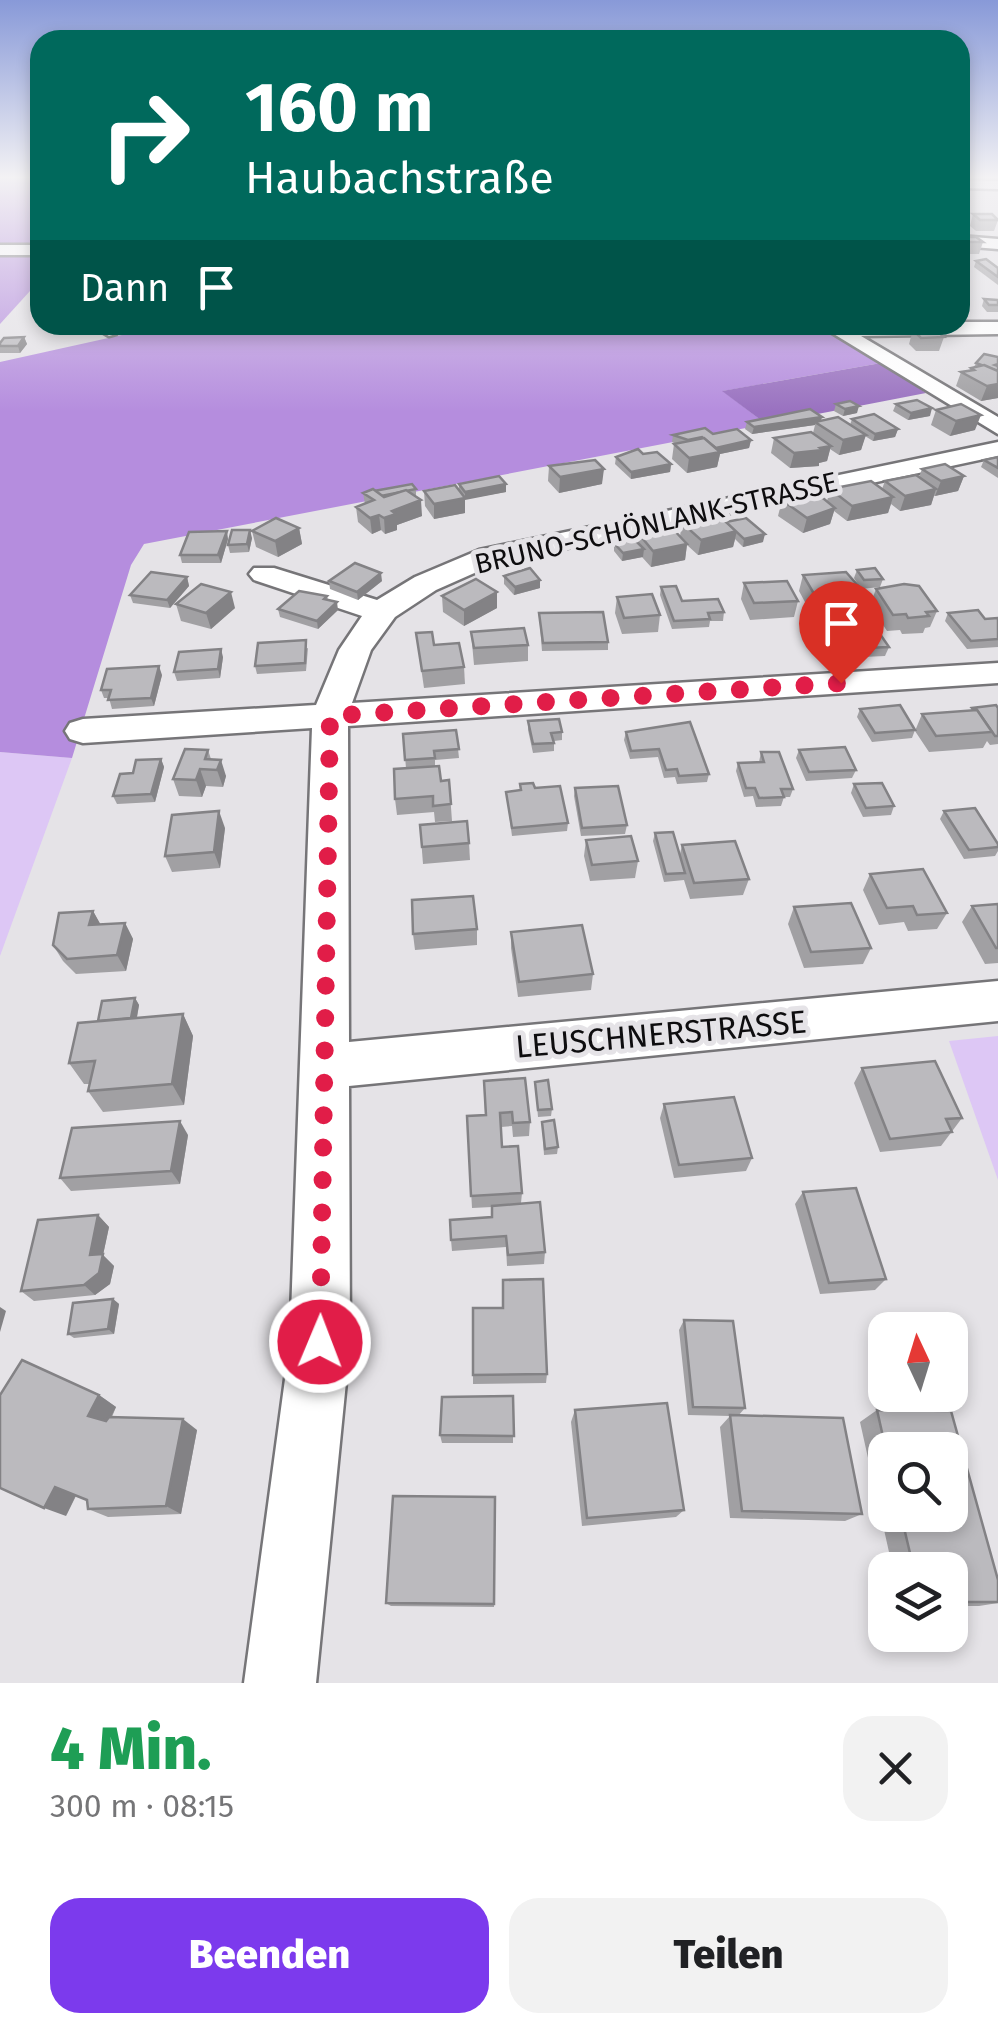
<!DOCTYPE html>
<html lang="de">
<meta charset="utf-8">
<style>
body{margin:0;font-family:"Fira Sans",sans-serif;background:#f2f2f2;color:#202124;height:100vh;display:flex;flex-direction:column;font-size:38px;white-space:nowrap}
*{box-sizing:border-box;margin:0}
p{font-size:32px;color:#757577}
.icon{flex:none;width:55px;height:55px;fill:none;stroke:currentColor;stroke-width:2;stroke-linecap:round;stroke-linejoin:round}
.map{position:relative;height:1683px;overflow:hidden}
.panel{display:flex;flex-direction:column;background:#fff;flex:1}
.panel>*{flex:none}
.guide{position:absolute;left:30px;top:30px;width:940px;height:305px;border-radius:30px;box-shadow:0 5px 15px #0003;background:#00695c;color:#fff;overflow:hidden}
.needle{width:65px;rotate:356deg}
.controls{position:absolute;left:868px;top:1312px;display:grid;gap:20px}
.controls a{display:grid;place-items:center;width:100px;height:100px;border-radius:20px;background:#fff;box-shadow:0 5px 15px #0003;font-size:50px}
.pin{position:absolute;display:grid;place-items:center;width:85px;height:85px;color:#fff;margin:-102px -42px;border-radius:50% 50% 50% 0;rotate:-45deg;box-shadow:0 0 10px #0007}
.pin .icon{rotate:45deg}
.me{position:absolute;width:110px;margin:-55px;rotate:1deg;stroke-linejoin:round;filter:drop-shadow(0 0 8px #0008)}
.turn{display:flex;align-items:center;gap:35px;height:210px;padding:0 50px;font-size:45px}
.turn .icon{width:130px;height:130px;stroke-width:2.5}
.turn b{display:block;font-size:70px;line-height:85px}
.then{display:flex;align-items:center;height:95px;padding:0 50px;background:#0003;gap:20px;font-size:38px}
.round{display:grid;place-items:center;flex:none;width:105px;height:105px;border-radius:30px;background:#f2f2f2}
.head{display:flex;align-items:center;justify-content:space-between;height:170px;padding:0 50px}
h1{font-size:60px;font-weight:800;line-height:75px;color:#1e9e55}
.action{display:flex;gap:20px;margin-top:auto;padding:20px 50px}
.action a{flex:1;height:115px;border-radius:30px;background:#7c3aed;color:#fff;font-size:40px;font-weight:800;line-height:115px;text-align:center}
.action a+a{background:#f2f2f2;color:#202124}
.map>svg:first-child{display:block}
.green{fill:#ddc7f5}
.forest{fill:#b58dde}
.water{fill:#9971c0}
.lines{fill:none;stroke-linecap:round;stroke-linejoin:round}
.minor-casing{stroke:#767578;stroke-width:5}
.minor{fill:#fff;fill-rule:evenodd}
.wall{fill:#a1a0a3;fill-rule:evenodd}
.shaded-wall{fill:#838285}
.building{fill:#bbbabe;stroke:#838285;stroke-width:2.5}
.route{stroke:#e11d48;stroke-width:18;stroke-dasharray:0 32.4}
.labels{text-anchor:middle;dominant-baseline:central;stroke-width:10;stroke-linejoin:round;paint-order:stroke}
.far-street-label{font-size:28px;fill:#0e0d0f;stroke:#e5e3e7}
.street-label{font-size:32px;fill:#0e0d0f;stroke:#e5e3e7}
</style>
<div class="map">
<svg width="998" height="1683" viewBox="0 0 998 1683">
<rect width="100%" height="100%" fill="#e5e3e7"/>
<g class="green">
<path d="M0 752 72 758 0 956Z"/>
<path d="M998 1036V1180L949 1041Z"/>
</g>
<g class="forest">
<path d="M0 177H40V280L0 324Z"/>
<path d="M167 325H823L881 363 723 391 766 424 144 544 131 565 72 758 0 752V362Z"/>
</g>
<path class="water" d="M881 363 926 393 766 424 722 391Z"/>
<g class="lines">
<g class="minor-casing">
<g id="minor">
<path d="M960 180 998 181V189L960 188Z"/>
<path d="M960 236 998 239V249L960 246Z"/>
<rect x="0" y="245" width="40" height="10"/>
<path d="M960 322H998V334L861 336 998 417V434L819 325Z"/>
<path d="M102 325H122L116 334 109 336 99 330Z"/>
<path d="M998 442V456L497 563 436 590 395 617 371 650 352 703 998 663V683L348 726 349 1042 998 981V1021L349 1086 350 1342 316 1683H244L290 1342 312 728 83 743 70 739 65 731 70 723 83 719 316 705 339 650 362 616 254 580 249 574 254 568H274L377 600 415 577 479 550Z"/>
</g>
</g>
<use href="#minor" class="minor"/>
</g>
<g class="wall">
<path d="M973 214 998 220 994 231H976L970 226Z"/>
<path d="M960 237 983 242 979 254H963L960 252Z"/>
<path d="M976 261 998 268V285L974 267Z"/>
<path d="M984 299 998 300V312H987L982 306Z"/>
<path d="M62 325H85L83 328H63Z"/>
<path d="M913 330 944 337 939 351H916L909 344Z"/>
<path d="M24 337 27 344 20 353H0V343Z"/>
<path d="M998 357V398L981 401 956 386 961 372 970 371 971 368 974 367 976 363Z"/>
<path d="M836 404 857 413 843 416 834 411Z"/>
<path d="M896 404 930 416 908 420 893 411Z"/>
<path d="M936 410 975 430 950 436 931 425Z"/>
<path d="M852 419 898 429 895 437 873 441 865 436 861 450 839 455 830 449 827 461 819 463V466L790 468 771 453 774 438 813 433 815 425 752 434 745 429 747 422 822 421 850 425Z"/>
<path d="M713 434 751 440 749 448 720 454 717 467 687 473 672 459 674 444H676L672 442 673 435Z"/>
<path d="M643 454 671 464 670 472 631 479 615 464 616 457Z"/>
<path d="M998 457V478L981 467 984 460Z"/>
<path d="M549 466 602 484 559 493 548 481Z"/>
<path d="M922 469 964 476 958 491 934 496 931 505 900 511 891 504 888 513 847 521 834 511 830 524 803 533 778 516 782 500 827 501 830 489H882L885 481 919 477Z"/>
<path d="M459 484 506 492 465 499V513L434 519 425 506 424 491 459 490Z"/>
<path d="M416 489V497L422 516 397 525V530L385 534 381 530 372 534 358 522 356 507 365 504 363 493Z"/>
<path d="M726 522 763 542 743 547 735 539 733 547 698 555 687 545 685 560 651 567 642 557 622 561 614 551V543L638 542 639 534 680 536 682 523Z"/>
<path d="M299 528 302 544 278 557 256 547 252 531Z"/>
<path d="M252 538 249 552 230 553 228 545Z"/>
<path d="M228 539 221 563H182L180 555Z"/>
<path d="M857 570 883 579 880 587 861 589 854 578Z"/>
<path d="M803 575 860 588 859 593 862 599 857 615 826 617 812 615 799 591Z"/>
<path d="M504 576 540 580V588L514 595 504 584Z"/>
<path d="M187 577 189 586 170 608 133 603 130 595Z"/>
<path d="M329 581H382L358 600 330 589Z"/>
<path d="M744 583 798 601 794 617 750 620 741 599Z"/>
<path d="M661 587 682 601 724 612 723 621H710L709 627 672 629 660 595Z"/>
<path d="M876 589 937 611 930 627 925 628 923 633 902 634 900 630 887 631 870 605Z"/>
<path d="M327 596 328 600 338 610 318 629 280 617 278 609Z"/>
<path d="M442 596 497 608 464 626 443 612Z"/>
<path d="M617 597 660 615 658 632 622 634 615 613Z"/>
<path d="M176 604 235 608 211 629 181 621Z"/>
<path d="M539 613 608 642V650L542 651Z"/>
<path d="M948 613 985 619 998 618V647L967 649 945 621Z"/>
<path d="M471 632 528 645V661L474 665Z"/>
<path d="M416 633 464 667 465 684 424 688Z"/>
<path d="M858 635 889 647 885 656 863 657 856 644Z"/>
<path d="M308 648 306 671 257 674 255 666Z"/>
<path d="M223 657 220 678 177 681 174 672Z"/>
<path d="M162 675 154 706 112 709 109 698H104L101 690Z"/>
<path d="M972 708H998V744L990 745 987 741 983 748 929 752 915 731 922 714 971 710Z"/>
<path d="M860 709 915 730 912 738 872 742 857 717Z"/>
<path d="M528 721 562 732V740L554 741V751L533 753 528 730Z"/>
<path d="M456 730 459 758 435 760V766L406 768 403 734Z"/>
<path d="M626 732 709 774 707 782 677 784 675 777 664 778 658 757 630 759 624 740Z"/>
<path d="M208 750 211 759 226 776 223 787 206 786 202 797 179 796 173 779Z"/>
<path d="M799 750 856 770 852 778 806 781 796 758Z"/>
<path d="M761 752 793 789 790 797H784L781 806 756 807 753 796 744 797 736 771 738 763 759 762Z"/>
<path d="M161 759 164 767 155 802 117 804 113 796Z"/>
<path d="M449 780 452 821 435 822 434 812 397 815 395 799Z"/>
<path d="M520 784 568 823 567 831 512 836 506 792 520 790Z"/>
<path d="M854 784 894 806 891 815 863 817 851 793Z"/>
<path d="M575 788 627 825 625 834 581 836 574 796Z"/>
<path d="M944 811 998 844V851L995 856 964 859 940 819Z"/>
<path d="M420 825 469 843 470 860 423 864Z"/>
<path d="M225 828 220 868 172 872 165 856Z"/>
<path d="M655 833 680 854 682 845 749 879 743 895 690 899 684 880 664 882 653 841Z"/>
<path d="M586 840 638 861 635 878 590 881 584 856Z"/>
<path d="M870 874 947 913 937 929 908 931 904 922 879 925 863 890Z"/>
<path d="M998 904V963L985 964 962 922 972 906Z"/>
<path d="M794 907 871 948 863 964 804 968 788 924Z"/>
<path d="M93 911 100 924 125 923 133 939 126 971 76 974 63 961 53 945Z"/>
<path d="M477 929V945L415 950 413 934Z"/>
<path d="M511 932 593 974 591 990 518 997 511 948Z"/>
<path d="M135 998 139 1005 137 1018 183 1014 193 1036 184 1105 103 1112 88 1091 90 1084H84L69 1063 98 1021Z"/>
<path d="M862 1068 962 1118 941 1146 880 1152 854 1083Z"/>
<path d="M484 1081 530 1122 529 1136 513 1137 512 1126 501 1127 502 1147 522 1193 521 1203 545 1252 544 1264 507 1266 506 1247 452 1251 451 1240 492 1218V1207L472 1208 467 1116 485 1115Z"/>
<path d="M535 1082 552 1109 551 1116 538 1117Z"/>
<path d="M664 1104 752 1158 746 1171 674 1178 660 1118Z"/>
<path d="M542 1122 558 1147 557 1154 544 1155Z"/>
<path d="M188 1135 180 1184 71 1191 60 1178Z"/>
<path d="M803 1192 886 1279 875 1290 820 1294 795 1204Z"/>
<path d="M98 1215 109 1227 103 1255 114 1266 110 1284 95 1295 34 1301 21 1291Z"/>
<path d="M113 1299 119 1304 114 1334 74 1338 68 1334Z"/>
<path d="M684 1320 745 1408 738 1416 862 1514 845 1521 730 1518 720 1427 730 1416 688 1415 679 1330Z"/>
<path d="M547 1374 546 1383 473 1384V1375Z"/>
<path d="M99 1395 116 1407 112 1417 197 1430 181 1514 108 1517 88 1509 87 1500 76 1496 66 1516Z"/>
<path d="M513 1396V1443H442L440 1435Z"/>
<path d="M575 1410 684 1510 676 1517 582 1526 571 1422Z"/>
<path d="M877 1410 951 1411 998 1580V1603L979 1606H950V1570H893L860 1422ZM885 1450H950V1515H885Z"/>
<path d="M495 1497 494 1607 391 1606 386 1603Z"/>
</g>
<g class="shaded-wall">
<path d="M24 337 27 344 20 353 18 346Z"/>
<path d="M998 384V398L981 401 987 386Z"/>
<path d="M859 406 857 413 843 416 845 409Z"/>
<path d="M932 408 930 416 908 420 911 413Z"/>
<path d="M981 415 975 430 950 436 956 421Z"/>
<path d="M822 417 820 425 815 422V425L752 434 754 427Z"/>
<path d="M898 429 895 437 873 441 875 434Z"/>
<path d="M866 435 861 450 839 455 843 440Z"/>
<path d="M751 440 749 448 720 454 717 467 687 473 689 458 716 448Z"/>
<path d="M831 446 827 461 819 463V466L790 468 794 453Z"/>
<path d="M671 464 670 472 631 479V472Z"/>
<path d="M604 469 602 484 559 493 560 477Z"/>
<path d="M964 476 958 491 935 496 941 481Z"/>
<path d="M506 484V492L465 500V492Z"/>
<path d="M936 489 931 505 900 511 905 496Z"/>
<path d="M893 497 888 513 847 521 852 506Z"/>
<path d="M465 498V513L434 519V504Z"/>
<path d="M421 500 422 516 397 525V530L385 534 384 518 392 511Z"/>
<path d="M835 508 830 524 803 533 807 518Z"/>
<path d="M379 515 381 530 372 534 370 518Z"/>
<path d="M299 528 302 544 278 557 275 541Z"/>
<path d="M250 530 252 538 249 552 247 544Z"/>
<path d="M227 531 228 539 221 563 218 555Z"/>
<path d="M737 531 733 547 698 555 701 540Z"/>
<path d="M765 534 763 542 743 547 744 539Z"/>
<path d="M687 544 685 560 651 567 653 551Z"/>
<path d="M644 549 643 557 622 561 623 553Z"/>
<path d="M381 573 382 581 358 600 357 592Z"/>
<path d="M187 577 189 586 170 608 167 600Z"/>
<path d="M540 580V588L514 595 515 587Z"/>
<path d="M231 592 235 608 211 629 206 613Z"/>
<path d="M497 592V608L464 626V610Z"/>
<path d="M337 602 338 610 318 629 317 621Z"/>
<path d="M221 649 223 657 220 678 218 669Z"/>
<path d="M159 666 162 675 154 706 151 698Z"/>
<path d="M161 759 164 767 155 802 151 794Z"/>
<path d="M221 760 226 776 223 787 217 770Z"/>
<path d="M200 769 206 786 202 797 196 780Z"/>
<path d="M219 811 225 828 220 868 214 852Z"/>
<path d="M93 911 102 927 89 925Z"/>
<path d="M125 923 133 939 126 971 117 955Z"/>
<path d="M135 998 139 1005 134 1032 130 1024Z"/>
<path d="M183 1014 193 1036 184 1105 172 1084Z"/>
<path d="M180 1121 188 1135 180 1184 171 1171Z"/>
<path d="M98 1215 109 1227 103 1255 114 1266 110 1284 95 1295 84 1285Z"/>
<path d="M113 1299 119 1304 114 1334 108 1329Z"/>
<path d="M0 1307 6 1311 0 1332Z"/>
<path d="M99 1395 116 1407 106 1427 88 1416Z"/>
<path d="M183 1419 197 1430 181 1514 166 1506Z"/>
<path d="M55 1487 76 1495 66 1516 44 1508Z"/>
</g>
<g class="building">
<path d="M973 214H992L998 220H980Z"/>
<path d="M960 237H976L983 242H967Z"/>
<path d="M986 259 998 268V277L976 261Z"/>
<path d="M984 299 998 300V305H989Z"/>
<path d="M913 330H936L944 337 921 338Z"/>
<path d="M24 337 18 346H0V343L4 338Z"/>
<path d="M984 354 998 357V364L995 365 998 366V371L976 363Z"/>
<path d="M984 365 998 371V384L987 386 961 372 974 370 971 368Z"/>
<path d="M917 400 932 408 911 413 896 404Z"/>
<path d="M850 401 859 406 845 409 836 404Z"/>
<path d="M961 404 981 415 956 421 936 410Z"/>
<path d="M810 409 822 417 754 427 747 422Z"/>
<path d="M874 414 898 429 875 434 852 419Z"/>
<path d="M838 417 866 435 843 440 815 422Z"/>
<path d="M705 428 713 434 737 429 751 440 716 448 702 437 688 440 673 435Z"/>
<path d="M811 432 831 446 820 448 823 450 794 453 774 438Z"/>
<path d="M704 438 720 452 689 458 674 444Z"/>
<path d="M638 449 643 454 657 452 671 464 631 472 616 457Z"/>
<path d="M998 457V468L984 460Z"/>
<path d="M595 460 604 469 560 477 549 466Z"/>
<path d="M945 464 964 476 941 481 922 469Z"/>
<path d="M916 475 936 489 905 496 885 481Z"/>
<path d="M499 476 506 484 465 492 459 484Z"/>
<path d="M871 481 893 497 852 506 830 489Z"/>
<path d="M412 484 416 489 381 496 374 491Z"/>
<path d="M455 485 465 498 434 504 424 491Z"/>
<path d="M373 489 384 497 406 490 421 500 392 511 396 514 384 518 379 515 370 518 356 507 374 500 363 493Z"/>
<path d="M818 494 835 508 807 518 782 500Z"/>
<path d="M717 514 737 531 701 540 682 523Z"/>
<path d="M276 518 299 528 275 541 252 531Z"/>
<path d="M746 518 765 534 744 539 726 522Z"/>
<path d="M672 528 687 544 653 551 639 534Z"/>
<path d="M232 530H250L247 544 228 545Z"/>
<path d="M227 531 218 555H180L189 532Z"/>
<path d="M634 539 644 549 623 553 614 543Z"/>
<path d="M355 563 381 573 357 592 329 581Z"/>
<path d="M530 568 540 580 515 587 504 576Z"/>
<path d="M875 568 883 579 864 580 857 570Z"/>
<path d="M151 572 187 577 167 600 130 595Z"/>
<path d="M846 572 860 588H856L862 599 832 601 817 599 803 575Z"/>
<path d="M476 579 497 592 464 610 442 596Z"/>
<path d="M787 581 798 601 754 603 744 583Z"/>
<path d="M201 584 231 592 206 613 176 604Z"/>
<path d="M904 584 919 586 937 611 926 612 929 616 908 618 906 614 893 615 876 589Z"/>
<path d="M676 586 682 601 718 599 724 612 708 613 710 619 674 621 661 587Z"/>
<path d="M299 591 327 596 324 599 337 602 317 621 278 609Z"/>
<path d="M652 594 660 615 624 618 617 597Z"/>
<path d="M978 610 985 619 998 618V639L971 641 948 613Z"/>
<path d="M603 612 608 642 543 643 539 613Z"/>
<path d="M524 628 528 645 474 648 471 632Z"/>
<path d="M432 632 434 645 459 643 464 667 422 671 416 633Z"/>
<path d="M880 634 889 647 866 648 858 635Z"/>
<path d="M306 640 305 663 255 666 258 643Z"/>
<path d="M221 649 218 669 174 672 179 652Z"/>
<path d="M159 666 151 698 108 700 111 690H101L107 669Z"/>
<path d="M900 705 915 730 875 733 860 709Z"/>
<path d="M996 705 998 708V736H995L977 710H974L972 708Z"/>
<path d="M977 710 992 732 936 736 922 714Z"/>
<path d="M559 719 562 732 551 733 554 743 533 744 528 721Z"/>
<path d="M690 722 709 774 679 776 677 769 666 770 659 749 631 751 626 732Z"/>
<path d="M456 730 459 749 434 751 435 758 405 760 403 734Z"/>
<path d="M845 747 856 770 809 772 799 750Z"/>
<path d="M185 749 208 750 205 759 221 760 217 770 200 769 196 780 173 779Z"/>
<path d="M761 752H779L793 789H781L784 797 759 798 755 788H746L738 763 764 762Z"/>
<path d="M161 759 151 794 113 796 120 774 133 773 136 760Z"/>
<path d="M439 766 441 781 449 780 451 804 433 806V796L395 799 394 769Z"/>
<path d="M533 783 535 788 560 786 568 823 512 828 506 792 521 790 520 784Z"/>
<path d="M882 783 894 806 866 808 854 784Z"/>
<path d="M618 786 627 825 582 828 575 788Z"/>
<path d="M975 808 998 844V847L969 850 944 811Z"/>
<path d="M219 811 214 852 165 856 172 815Z"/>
<path d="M467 821 469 843 422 847 420 825Z"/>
<path d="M673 832 685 873 666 874 655 833Z"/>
<path d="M631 836 638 861 592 865 586 840Z"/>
<path d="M735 841 749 879 694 883 682 845Z"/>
<path d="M923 869 947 913 917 915 913 906 887 908 870 874Z"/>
<path d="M473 896 477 929 413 934 412 900Z"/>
<path d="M851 903 871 948 811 952 794 907Z"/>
<path d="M998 904V948H996L972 906Z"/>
<path d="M93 911 89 925 125 923 117 955 67 959 53 945 59 913Z"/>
<path d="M582 925 593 974 519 982 511 932Z"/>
<path d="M135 998 131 1018 98 1021 102 1001Z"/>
<path d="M183 1014 172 1084 88 1091 95 1061 69 1063 78 1023Z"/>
<path d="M935 1061 962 1118 946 1119 952 1132 890 1139 862 1068Z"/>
<path d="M525 1078 530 1122 513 1123 512 1112 500 1113 502 1147 518 1146 522 1193 471 1196 467 1116 486 1115 484 1081Z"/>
<path d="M548 1080 552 1109 538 1110 535 1082Z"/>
<path d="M734 1097 752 1158 679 1165 664 1104Z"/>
<path d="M554 1120 558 1147 545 1149 542 1122Z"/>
<path d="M180 1121 171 1171 60 1178 72 1128Z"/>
<path d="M856 1188 886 1279 829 1283 803 1192Z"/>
<path d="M540 1202 545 1252 508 1255 506 1236 451 1240 450 1220 492 1217V1206Z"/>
<path d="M98 1215 90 1255 103 1254 99 1273 84 1285 21 1291 38 1220Z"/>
<path d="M543 1279 547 1374 473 1375V1308H503V1280Z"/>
<path d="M113 1299 108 1329 68 1334 73 1303Z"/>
<path d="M684 1320 733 1321 745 1408 693 1407Z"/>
<path d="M22 1360 99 1395 88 1416 106 1421 109 1417 183 1419 166 1506 88 1509 87 1500 55 1487 44 1508 0 1488V1395Z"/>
<path d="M513 1396 514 1436 440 1435 442 1397Z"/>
<path d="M667 1403 684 1510 587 1518 575 1410Z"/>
<path d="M877 1410 951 1411 998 1580V1602H950V1570H914L901 1515H950V1450H886Z"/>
<path d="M730 1415 843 1418 862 1514 742 1511Z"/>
<path d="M393 1496 495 1497 494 1604 386 1603Z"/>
</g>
<linearGradient id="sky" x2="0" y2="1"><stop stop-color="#8899d8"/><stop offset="0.43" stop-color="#f3f2f4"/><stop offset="1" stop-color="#f3f2f4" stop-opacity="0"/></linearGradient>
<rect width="998" height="412" fill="url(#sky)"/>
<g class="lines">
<path class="route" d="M320 1342 330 716 841 683"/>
</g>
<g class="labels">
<g class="far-street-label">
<text transform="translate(656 523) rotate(-13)">BRUNO-SCHÖNLANK-STRASSE</text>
</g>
<g class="street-label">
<text transform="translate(661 1034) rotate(-5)">LEUSCHNERSTRASSE</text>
</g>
</g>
</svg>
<div class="controls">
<a><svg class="needle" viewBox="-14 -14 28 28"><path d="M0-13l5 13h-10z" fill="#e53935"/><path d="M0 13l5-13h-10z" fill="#757577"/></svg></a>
<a><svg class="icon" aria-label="search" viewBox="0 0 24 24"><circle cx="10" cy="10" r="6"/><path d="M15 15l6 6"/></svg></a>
<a><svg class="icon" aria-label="layers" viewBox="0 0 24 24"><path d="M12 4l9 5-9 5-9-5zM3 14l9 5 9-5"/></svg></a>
</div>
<div class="pin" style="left:841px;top:683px;background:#d93025"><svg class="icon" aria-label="arrive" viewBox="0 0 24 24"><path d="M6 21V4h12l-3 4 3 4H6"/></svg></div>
<svg class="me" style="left:320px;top:1342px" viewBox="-20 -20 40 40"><circle r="17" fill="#e11d48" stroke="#fff" stroke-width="3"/><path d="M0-11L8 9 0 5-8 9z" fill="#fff"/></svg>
<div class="guide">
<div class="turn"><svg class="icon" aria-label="right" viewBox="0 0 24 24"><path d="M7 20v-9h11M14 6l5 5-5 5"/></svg><div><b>160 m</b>Haubachstraße</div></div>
<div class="then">Dann<svg class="icon" aria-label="arrive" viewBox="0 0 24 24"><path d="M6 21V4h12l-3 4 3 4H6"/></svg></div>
</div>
</div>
<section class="panel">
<div class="head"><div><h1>4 Min.</h1><p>300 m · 08:15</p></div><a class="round"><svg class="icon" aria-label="close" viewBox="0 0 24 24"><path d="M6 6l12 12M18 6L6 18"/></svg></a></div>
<div class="action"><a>Beenden</a><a>Teilen</a></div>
</section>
